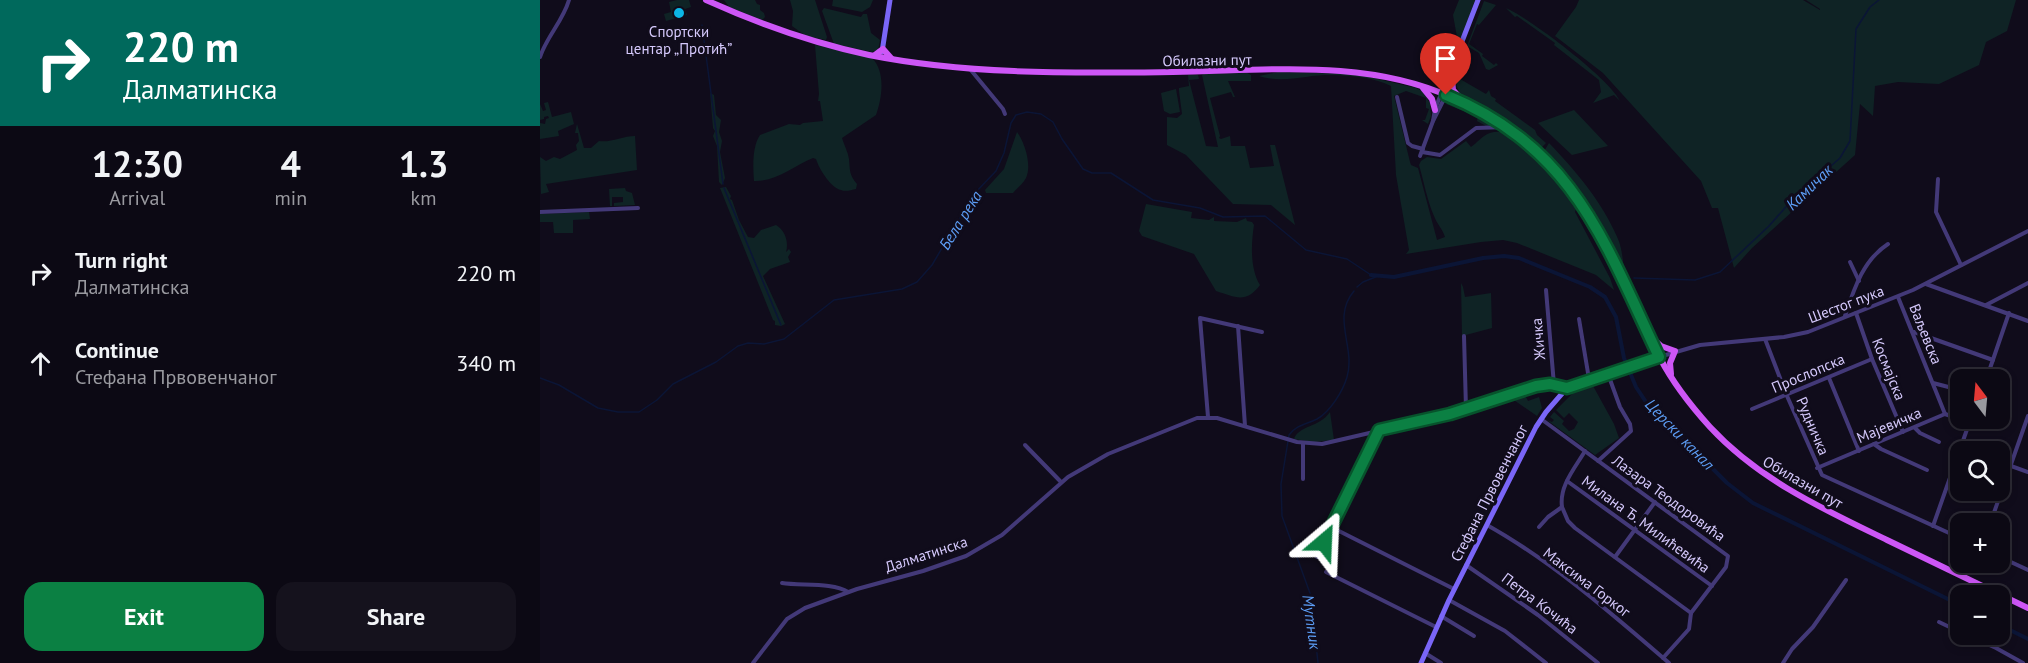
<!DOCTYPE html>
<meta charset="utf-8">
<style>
body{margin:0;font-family:"PT Sans",sans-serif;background:#15121d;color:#f1f3f6;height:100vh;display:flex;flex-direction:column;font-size:22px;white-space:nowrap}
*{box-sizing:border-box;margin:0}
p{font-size:20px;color:#9a9aa0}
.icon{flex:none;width:33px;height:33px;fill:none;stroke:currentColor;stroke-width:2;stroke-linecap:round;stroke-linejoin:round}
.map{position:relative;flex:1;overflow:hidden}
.sheet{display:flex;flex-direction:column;background:#0c0914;width:540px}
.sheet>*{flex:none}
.banner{background:#00695c;color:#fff;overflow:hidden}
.needle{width:39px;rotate:344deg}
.controls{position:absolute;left:1410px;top:369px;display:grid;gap:12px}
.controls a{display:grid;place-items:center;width:60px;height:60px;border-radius:12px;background:#0c0914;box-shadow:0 3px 9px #0003,0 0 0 2px #2c2a34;font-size:30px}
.pin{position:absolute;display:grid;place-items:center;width:51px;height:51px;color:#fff;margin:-62px -26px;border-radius:50% 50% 50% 0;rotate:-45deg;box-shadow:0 0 6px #0007}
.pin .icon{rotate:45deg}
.me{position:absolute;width:66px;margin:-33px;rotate:26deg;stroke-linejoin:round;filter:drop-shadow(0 0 4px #0008)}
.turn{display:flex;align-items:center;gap:21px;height:126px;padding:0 24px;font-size:27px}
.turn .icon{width:78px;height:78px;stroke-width:2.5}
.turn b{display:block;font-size:42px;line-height:51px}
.eta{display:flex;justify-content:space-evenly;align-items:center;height:102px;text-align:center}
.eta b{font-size:36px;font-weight:700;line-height:42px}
.primary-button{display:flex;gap:12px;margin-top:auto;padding:12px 24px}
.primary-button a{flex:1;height:69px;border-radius:18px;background:#0b8043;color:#fff;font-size:24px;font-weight:700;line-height:69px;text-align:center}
.primary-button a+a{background:#15121d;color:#f1f3f6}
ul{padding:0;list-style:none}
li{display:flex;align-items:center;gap:18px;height:90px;padding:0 24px}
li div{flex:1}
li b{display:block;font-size:22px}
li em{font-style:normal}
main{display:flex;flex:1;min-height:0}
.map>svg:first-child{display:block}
.green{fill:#0f2325}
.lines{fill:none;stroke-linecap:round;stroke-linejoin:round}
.stream{stroke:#0b1536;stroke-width:1.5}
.canal{stroke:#0b1536;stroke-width:4}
.street{stroke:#433978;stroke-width:4}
.secondary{stroke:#7a66f7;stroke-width:5}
.primary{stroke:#cd56f6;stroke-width:6}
.route-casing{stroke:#07532c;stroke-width:15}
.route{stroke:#0b8043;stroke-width:10}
.poi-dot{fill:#0cb6e5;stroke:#100c1b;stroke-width:2}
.labels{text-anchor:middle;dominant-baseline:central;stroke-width:6;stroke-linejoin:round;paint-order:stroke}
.poi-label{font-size:15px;fill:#d5c9fc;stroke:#100c1b}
.street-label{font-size:15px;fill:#d5c9fc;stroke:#100c1b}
.water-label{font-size:16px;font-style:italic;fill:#5d9ef6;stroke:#100c1b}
</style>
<main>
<section class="sheet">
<div class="banner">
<div class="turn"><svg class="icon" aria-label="right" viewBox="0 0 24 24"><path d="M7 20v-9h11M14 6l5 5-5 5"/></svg><div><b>220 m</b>Далматинска</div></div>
</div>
<div class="eta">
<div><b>12:30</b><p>Arrival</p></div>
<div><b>4</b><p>min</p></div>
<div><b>1.3</b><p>km</p></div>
</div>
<ul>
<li><svg class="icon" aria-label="right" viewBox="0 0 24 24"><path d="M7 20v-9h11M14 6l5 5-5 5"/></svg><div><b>Turn right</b><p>Далматинска</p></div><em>220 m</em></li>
<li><svg class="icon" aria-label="ahead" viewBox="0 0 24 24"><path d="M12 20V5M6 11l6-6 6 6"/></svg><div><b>Continue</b><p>Стефана Првовенчаног</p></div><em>340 m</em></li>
</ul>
<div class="primary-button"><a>Exit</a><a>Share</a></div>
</section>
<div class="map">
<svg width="1488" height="663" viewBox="0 0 1488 663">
<rect width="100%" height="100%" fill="#100c1b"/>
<g class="green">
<path d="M137 0H149L151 7 145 9 147 15 126 21 124 14 131 12 129 2Z"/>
<path d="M184 0H215L217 4 220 5V10L224 13 225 17 222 20 189 7Z"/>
<path d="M250 0H275L287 37 286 40 266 36 252 26 253 11Z"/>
<path d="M293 0H333L330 7 322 12 292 6Z"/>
<path d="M919 0H935L918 48H907L899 38 917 37 913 15Z"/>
<path d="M1039 0H1263L1280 10V9L1266 0H1476L1467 31 1446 42 1439 65 1399 84 1358 82 1335 86 1333 116 1320 104 1315 155 1212 248 1194 268 1178 208H1172L1161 181 1063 73 1015 36 1036 7Z"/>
<path d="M944 1 956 5 939 25 937 24 929 44 943 54 942 56 954 65 956 63 958 65 949 70 946 69 939 53 927 46Z"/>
<path d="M284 8 321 17 323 14H327L331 33 340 40 338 50 332 52 294 44 282 11Z"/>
<path d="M966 8C991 19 1070 79 1080 101L1074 95 1053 103 1061 92 1059 80 1014 45 1015 43 977 16 975 17Z"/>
<path d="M275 45 332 58C346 72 342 98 336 115L302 138C304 145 308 152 309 159 310 170 309 175 317 184L316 189C311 190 306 192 301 190 291 188 279 169 276 159L273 158C254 166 235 182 214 181 213 167 212 147 220 135L249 124 260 125 263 123 283 121 280 101H278L279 94Z"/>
<path d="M925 52H929V55L926 54 919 75 921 76 920 79 946 94 949 90 951 96 956 99 955 101 995 130 997 135 1006 143 1000 149 971 125 964 123C942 109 909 100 917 70 919 63 921 57 925 52Z"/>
<path d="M738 72 817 74 876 88 882 91 890 103 891 116 888 124 882 120H885L889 109 886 108V98L866 91 854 96 870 162 871 165 878 168 897 240 905 237C902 228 897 224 894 216 887 200 884 182 879 165L881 161 887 157 901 159 926 141 931 147C937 143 943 135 950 133 980 122 1024 183 1038 203L1035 212 1070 278 1074 290 1056 275 977 243 963 240 941 242 866 254 869 250 856 175 851 86C828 75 791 73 766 77 751 79 734 81 719 76Z"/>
<path d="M707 73 711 75V81H688L695 97H693L691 92 670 98 680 136 679 138 681 139 690 136 691 146H705L710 168 734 166 730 145H735L755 225 731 205 693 204 646 155 627 145V117L637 118 642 114 639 91V88L649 86 648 75H658L659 79 649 80 666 146 678 147 662 75 664 74Z"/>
<path d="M636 89 640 112 630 114 624 111 621 93Z"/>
<path d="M170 93 174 95 176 115 181 120 179 132 182 141 180 152 185 178 182 185 179 182 177 146 173 136 175 131 173 128Z"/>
<path d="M911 101 917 103 961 125 946 126 937 121 938 117 906 104Z"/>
<path d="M8 102 12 117 31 112 34 124 18 131 19 136 0 139V123L5 124 6 119 9 118 8 116 4 117V119L0 120V104L3 111 6 110 4 103Z"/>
<path d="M1034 110 1068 146 1032 155 998 123Z"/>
<path d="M37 124 44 148H51L59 141C70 143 83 136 95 136L97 170 6 184 9 192 1 194 0 157 6 161 14 157 20 159 37 150 36 145 39 141 38 133H35Z"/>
<path d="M477 132C485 143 492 165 486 178 483 184 477 188 473 193H446L445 190 464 169Z"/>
<path d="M1009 143C1036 171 1063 203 1078 239 1084 253 1082 270 1089 285L1057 224 1003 153Z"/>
<path d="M186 187 191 196 190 199 192 200 199 220 208 237 214 238 221 230 236 225C245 230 249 242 246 252L249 249 251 252 248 257 250 262 230 269 223 276 245 324 241 326 235 325V321L233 320 180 188Z"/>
<path d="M85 188 86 191 92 193 95 205 74 206V203L83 202V197H72V206H70L69 189Z"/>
<path d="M606 204 652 212 651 218 669 220 674 217V221L697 222 706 218 707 221 712 222 714 225C711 244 710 269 720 285 706 304 695 297 676 291L654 254 602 236 599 231Z"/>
<path d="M49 212 50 219 33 220V233H14L13 222H0V214Z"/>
<path d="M921 283 923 287 925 297 951 293 952 328 922 336Z"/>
<path d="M1052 384 1074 424 1079 438 1055 455 1007 420 1012 422 1014 420 1010 417 1014 412 1024 421 1022 424 1029 431 1034 429 1038 422 1029 413 1024 418 1016 410 1033 393Z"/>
<path d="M981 395H985L988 401 999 397 1002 408 997 416 971 398Z"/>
<path d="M790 412 794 440 773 442 754 439C759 425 779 428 790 412Z"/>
</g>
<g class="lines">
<g class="stream">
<path d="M162 25 183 184"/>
<path d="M184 188 241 325"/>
<path d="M1094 278 1155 280 1180 272 1229 226 1251 201 1300 158 1310 141 1316 29 1330 7 1339 0"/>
<path d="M817 287 823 282 838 276"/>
<path d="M0 378 19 385 58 408 78 412H99L117 400 133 384 176 362 198 346 208 343 224 344 244 339 294 300 362 289 377 282 392 265 434 194 456 171 464 153 471 123 476 115 487 112 501 114 513 122 522 139 543 169 552 173H571L613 200 660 208 683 217 725 216 766 250 807 259 831 275"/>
<path d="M778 663 771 596 742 516 741 484 749 435C756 425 767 424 777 419 790 412 803 391 807 377 816 347 791 318 814 291"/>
</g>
<g class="canal">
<path d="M831 275 854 277 943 258 964 256 979 258 1050 287 1065 297 1076 317 1084 358 1096 387 1106 402 1187 483 1213 503 1420 605"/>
<path d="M1460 625 1488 639"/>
</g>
<g class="street">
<path d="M0 57C7 36 23 21 29 0"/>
<path d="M430 69 463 109 465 114"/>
<path d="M857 97 868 143 872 146 883 149"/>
<path d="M893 121 895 109 901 94"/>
<path d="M882 152 900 155 936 128 965 127"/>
<path d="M880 156 893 121 906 95"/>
<path d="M1398 179 1396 212 1421 265"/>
<path d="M0 212 98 208"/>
<path d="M1310 262 1319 281"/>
<path d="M1386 284 1488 321"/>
<path d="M1006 290 1014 385"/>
<path d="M1358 297 1405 414"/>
<path d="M1446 305 1488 283"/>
<path d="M1316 313 1332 359 1363 432"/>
<path d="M1305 316C1314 289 1323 260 1348 244"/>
<path d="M1039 319 1049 379"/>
<path d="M698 326 705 426"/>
<path d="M1374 332 1453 360"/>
<path d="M924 336 926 409"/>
<path d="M1225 339 1247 396 1282 475 1420 538"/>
<path d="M1119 357 1160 345 1244 337 1268 332 1373 290 1488 231"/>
<path d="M1289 378 1319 451"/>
<path d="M1446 380 1469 313"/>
<path d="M1393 383 1420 390"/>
<path d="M1212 409 1332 359"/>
<path d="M668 417 660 318 722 332"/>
<path d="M1001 419 1188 556 1186 567 1151 613"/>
<path d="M1375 428 1380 433 1399 442"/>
<path d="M763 443V479"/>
<path d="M1334 444 1341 449 1387 470"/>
<path d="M485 445 521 482"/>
<path d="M1421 448 1431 452"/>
<path d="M1058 461 1091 431 1090 424 1080 407 1068 374"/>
<path d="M1460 462 1488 472"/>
<path d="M1277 468 1405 414 1430 423"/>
<path d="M1027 481 1172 586"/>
<path d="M1022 507 1028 521 1035 528 1151 613"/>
<path d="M1450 524 1488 416"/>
<path d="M947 525C1013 562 1072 614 1129 663"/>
<path d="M1393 526 1431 418"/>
<path d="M791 527 914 589"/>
<path d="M999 527 1008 517 1022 507C1019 486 1035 468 1045 451"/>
<path d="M777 557 839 430"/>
<path d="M1075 557 1115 502"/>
<path d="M1460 557 1488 570"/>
<path d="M926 565 998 615 1058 663"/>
<path d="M786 572 896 627"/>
<path d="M242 583C261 586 293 582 308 592"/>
<path d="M909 600 965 631 1006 663"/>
<path d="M901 616 934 636"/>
<path d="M1399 622 1420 632"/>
<path d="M1425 634 1456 648 1483 663"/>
<path d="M885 653 901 663"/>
<path d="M1123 658 1149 629 1151 613"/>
<path d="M213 663 247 619 265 608 317 589 383 571 426 556 462 535 528 477 568 454 657 418H677L757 442 782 444 907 415 996 386 1010 384 1027 388"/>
<path d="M1243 663 1252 649 1273 627 1306 580"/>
</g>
<g class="secondary">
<path d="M342 52 350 0"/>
<path d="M902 93 938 0"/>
<path d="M906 95 911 79"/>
<path d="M881 663 909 600 996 427 1006 412 1026 389 1119 357"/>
</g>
<g class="primary">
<path d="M166 0C219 24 273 43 329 55 429 75 532 73 633 72 726 71 824 58 911 97 967 123 1008 152 1042 204 1074 252 1093 308 1120 358 1133 383 1151 406 1170 427 1219 480 1283 509 1347 540 1394 563 1441 585 1488 608"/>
<path d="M335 55 343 49 351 58"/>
<path d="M912 78 913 90 922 100"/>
<path d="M883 88 892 99 895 110"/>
<path d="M1111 337 1121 346 1135 351 1130 363 1131 374"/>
</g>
</g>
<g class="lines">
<g class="route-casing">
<path id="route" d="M784 542 839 430 910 414 996 386 1010 384 1027 388 1119 357C1064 241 1034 148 906 95"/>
</g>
<use href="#route" class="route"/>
</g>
<circle class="poi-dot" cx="139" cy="13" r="6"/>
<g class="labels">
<g class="poi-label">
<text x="139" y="31">Спортски<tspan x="139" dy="17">центар „Протић”</tspan></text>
</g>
<g class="street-label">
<text transform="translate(667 60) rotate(-1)">Обилазни пут</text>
<text transform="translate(1306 304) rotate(-21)">Шестог пука</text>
<text transform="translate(1386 334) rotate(68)">Ваљевска</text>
<text transform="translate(998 339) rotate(-95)">Жичка</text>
<text transform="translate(1349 369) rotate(68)">Космајска</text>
<text transform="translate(1268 373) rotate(-23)">Прослопска</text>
<text transform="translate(1349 425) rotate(-23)">Мајевичка</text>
<text transform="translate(1273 426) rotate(67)">Рудничка</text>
<text transform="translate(1263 482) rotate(30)">Обилазни пут</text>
<text transform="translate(949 493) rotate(-63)">Стефана Првовенчаног</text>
<text transform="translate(1129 498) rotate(36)">Лазара Теодоровића</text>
<text transform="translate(1106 524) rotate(36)">Милана Ђ. Милићевића</text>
<text transform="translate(386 554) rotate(-18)">Далматинска</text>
<text transform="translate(1047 582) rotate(37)">Максима Горког</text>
<text transform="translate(1000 603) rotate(37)">Петра Кочића</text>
</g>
<g class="water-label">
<text transform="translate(1269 187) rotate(-44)">Камичак</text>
<text transform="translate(420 220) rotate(-58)">Бела река</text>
<text transform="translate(1140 434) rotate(46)">Церски канал</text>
<text transform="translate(772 622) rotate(82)">Мутник</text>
</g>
</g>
</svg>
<div class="controls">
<a><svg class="needle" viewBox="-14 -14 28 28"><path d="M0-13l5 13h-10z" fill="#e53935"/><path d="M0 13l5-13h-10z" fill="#9a9aa0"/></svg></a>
<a><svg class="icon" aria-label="search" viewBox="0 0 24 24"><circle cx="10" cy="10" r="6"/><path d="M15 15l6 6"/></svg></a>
<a>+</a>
<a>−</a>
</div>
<div class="pin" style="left:906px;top:95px;background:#d93025"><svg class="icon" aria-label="arrive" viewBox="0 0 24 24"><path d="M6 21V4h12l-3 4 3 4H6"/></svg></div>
<svg class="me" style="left:784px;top:542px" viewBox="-20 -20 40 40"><path d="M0-17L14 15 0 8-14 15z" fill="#0b8043" stroke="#fff" stroke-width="4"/></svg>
</div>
</main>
